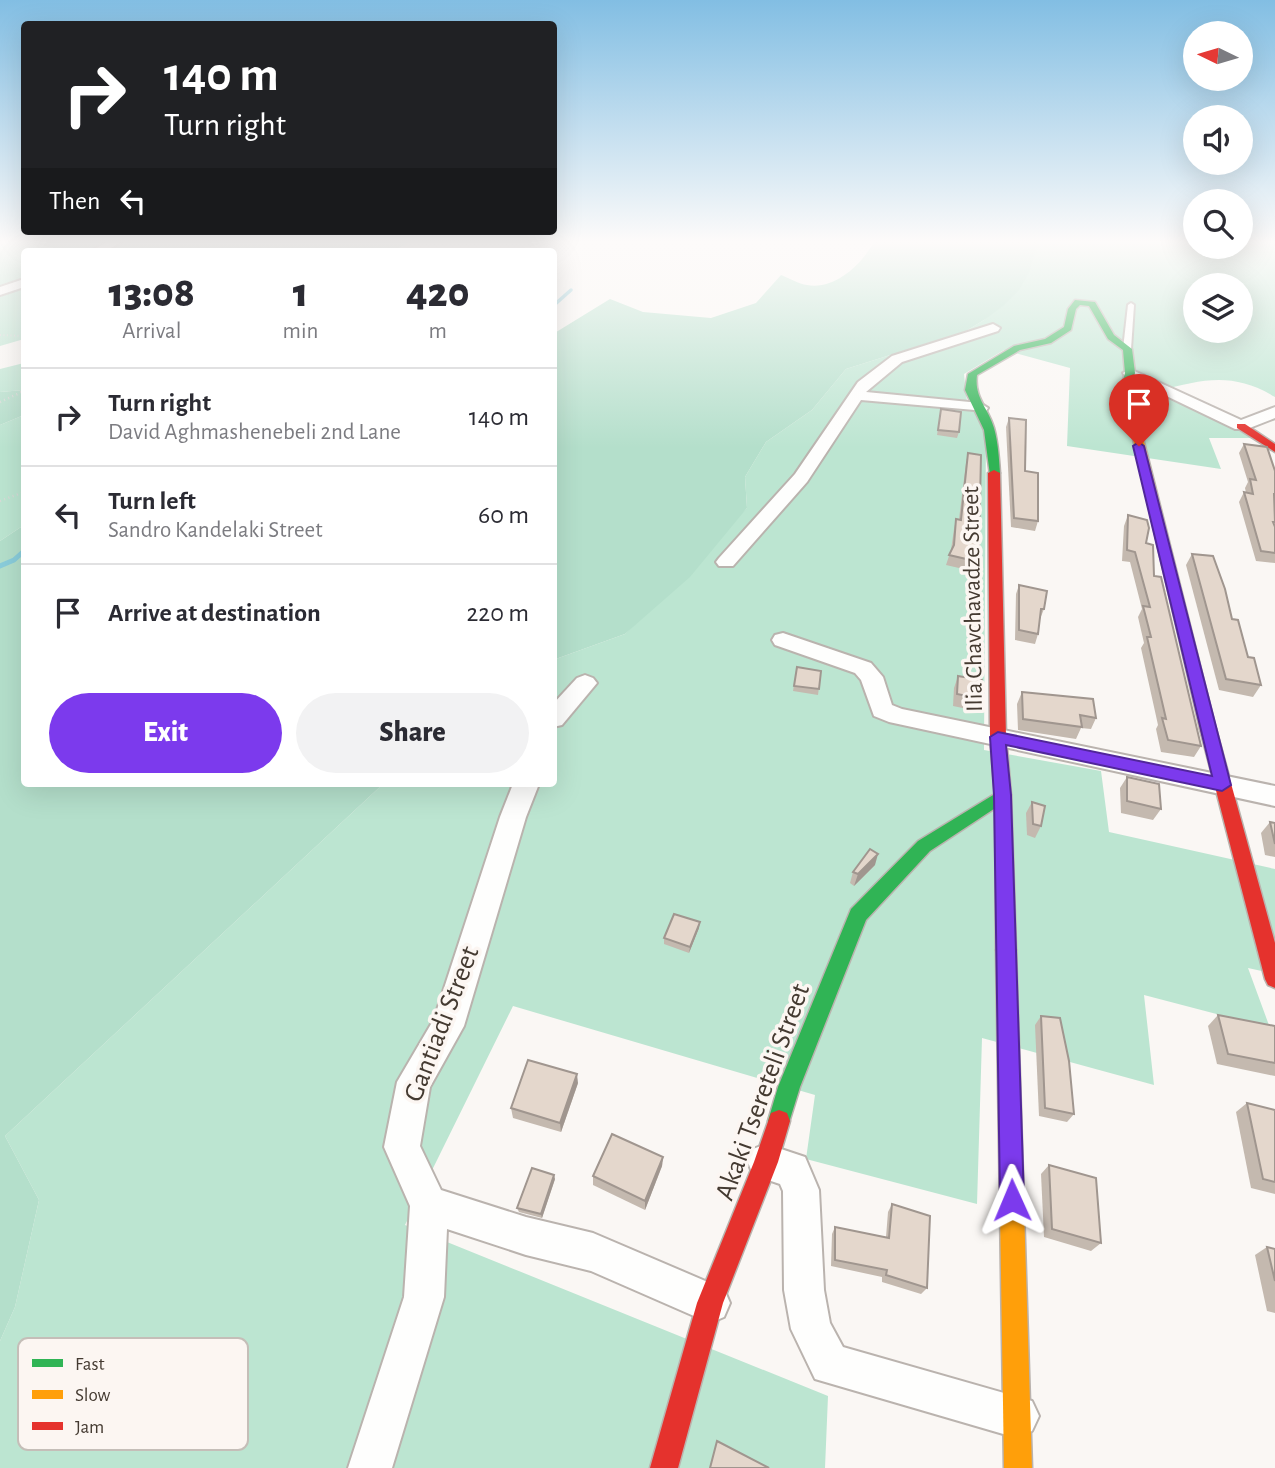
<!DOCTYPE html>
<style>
body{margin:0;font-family:"Alegreya Sans",sans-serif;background:#f2f2f3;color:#2b2b33;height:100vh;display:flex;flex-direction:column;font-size:26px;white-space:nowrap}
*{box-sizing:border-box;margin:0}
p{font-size:23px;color:#7c7c81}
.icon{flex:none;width:38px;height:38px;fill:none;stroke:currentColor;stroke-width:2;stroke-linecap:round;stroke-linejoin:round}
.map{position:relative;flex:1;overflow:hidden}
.sheet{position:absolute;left:21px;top:248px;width:536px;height:539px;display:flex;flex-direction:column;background:#fff;border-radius:7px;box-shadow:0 7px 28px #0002}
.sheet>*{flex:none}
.top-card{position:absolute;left:21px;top:21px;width:536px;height:214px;border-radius:7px;box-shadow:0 7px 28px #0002;background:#202124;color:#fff;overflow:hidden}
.needle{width:46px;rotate:275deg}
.controls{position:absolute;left:1183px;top:21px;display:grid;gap:14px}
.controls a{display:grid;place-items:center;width:70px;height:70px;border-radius:50%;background:#fff;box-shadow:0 7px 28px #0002;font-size:35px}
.pin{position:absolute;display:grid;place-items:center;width:60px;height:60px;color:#fff;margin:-72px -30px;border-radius:50% 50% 50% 0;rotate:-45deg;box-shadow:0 0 7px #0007}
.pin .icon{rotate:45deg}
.me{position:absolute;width:77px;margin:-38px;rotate:359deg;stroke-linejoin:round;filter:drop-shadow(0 0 5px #0008)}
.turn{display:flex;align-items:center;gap:24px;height:147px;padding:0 28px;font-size:32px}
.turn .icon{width:91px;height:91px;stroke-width:2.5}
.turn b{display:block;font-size:49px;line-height:60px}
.then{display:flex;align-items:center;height:66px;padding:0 28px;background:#0003;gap:14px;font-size:26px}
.eta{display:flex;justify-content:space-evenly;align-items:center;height:119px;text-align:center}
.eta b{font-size:42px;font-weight:800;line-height:49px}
.cta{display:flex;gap:14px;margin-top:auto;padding:14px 28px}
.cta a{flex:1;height:80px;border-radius:42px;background:#7c3aed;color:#fff;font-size:28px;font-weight:800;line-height:80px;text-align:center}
.cta a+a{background:#f2f2f3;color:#2b2b33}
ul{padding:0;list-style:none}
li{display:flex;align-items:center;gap:21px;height:98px;padding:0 28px;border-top:2px solid #e1e1e2}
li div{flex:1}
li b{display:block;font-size:26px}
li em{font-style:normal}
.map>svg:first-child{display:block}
.green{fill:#bce5d1;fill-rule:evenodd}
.forest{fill:#b4dfcb}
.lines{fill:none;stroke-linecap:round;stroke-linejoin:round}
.stream-far1{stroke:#8acddb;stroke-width:3.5}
.stream{stroke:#8acddb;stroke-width:5}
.lane-casing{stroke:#bab3ae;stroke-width:4}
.street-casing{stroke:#bab3ae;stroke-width:4}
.fast-casing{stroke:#bab3ae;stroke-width:3}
.slow-casing{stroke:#bab3ae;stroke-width:3}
.jam-casing{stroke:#bab3ae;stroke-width:3}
.path-far1{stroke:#dbd9d8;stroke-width:2;stroke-dasharray:1 2.5;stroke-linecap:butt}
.path{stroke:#dbd9d8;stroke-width:2.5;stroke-dasharray:1 3.5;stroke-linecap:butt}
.lane{fill:#fefefd;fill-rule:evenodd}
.street{fill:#fefefd;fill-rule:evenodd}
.fast{fill:#30b455;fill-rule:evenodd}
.slow{fill:#ff9f0a;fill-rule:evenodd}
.jam{fill:#e5322d;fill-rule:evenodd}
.wall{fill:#c4b9af}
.shaded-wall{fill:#a0968f}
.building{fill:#e4d7cc;stroke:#a0968f;stroke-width:2}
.route{fill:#7c3aed;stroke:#51269a;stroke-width:2}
.labels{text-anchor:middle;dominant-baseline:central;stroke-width:7;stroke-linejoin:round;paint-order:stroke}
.street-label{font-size:24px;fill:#443a31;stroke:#fcf6f2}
.near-street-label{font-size:28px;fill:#443a31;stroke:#fcf6f2}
.key{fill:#fcf6f2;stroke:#c5beb8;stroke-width:2}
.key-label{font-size:19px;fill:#443a31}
</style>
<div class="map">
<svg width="1275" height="1468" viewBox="0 0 1275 1468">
<rect width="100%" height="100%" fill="#faf7f4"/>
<g class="green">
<path d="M5 242H110L89 252H24V281L0 289V244Z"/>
<path d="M125 242H409L392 252H104Z"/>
<path d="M1038 242H1195V247H1241V242H1275V397C1233 372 1204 379 1159 391L1253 438H1209L1221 469 1067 446 1070 368 1004 350 964 374 967 402 986 429 984 750 1101 771 1109 832 1275 869V974L1248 968 1270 1028 1144 995 1154 1085 982 1038 977 1204 806 1159 815 1095 513 1006 405 1225 828 1396 825 1468H0V1341L15 1307 39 1200 5 1136 383 784H553V660L625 634 747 508 745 477 766 442 812 410 846 369 966 331 984 320ZM1195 285H1241V331H1195Z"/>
<path d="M24 288V339L0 346V297Z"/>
<path d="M24 363V390L0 392V369Z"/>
<path d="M24 415V525L0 541V425Z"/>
</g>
<g class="forest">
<path d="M874 242H1038L1029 273 1019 290 1003 306 984 320 966 331 846 369 812 410 766 442 745 477 747 508 690 577 625 634 553 660V334L610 299 643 312 711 318 756 303 781 275C789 278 799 284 807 285 835 290 861 265 874 242Z"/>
<path d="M24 390V415L0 425V392Z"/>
<path d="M24 525V784H383L5 1136 39 1200 15 1307 0 1341V541Z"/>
</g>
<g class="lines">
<path class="stream-far1" d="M553 306 571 290"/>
<path class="stream" d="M0 566 14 560 24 551"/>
<g class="lane-casing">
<path id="lane" d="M1131 303 1134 305 1131 349 1127 351 1123 349 1128 305Z"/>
</g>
<g class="street-casing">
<g id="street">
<path d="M107 242H121L104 252H89Z"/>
<path d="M24 279V287L0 295V287Z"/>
<path d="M993 324 1000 328 998 331 902 362 866 392 980 403 988 408 986 411 861 400 807 482 733 566H719L716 562 719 558 795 474 858 382 892 356Z"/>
<path d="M1130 369 1241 420 1275 407V418L1247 429H1235L1125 376 1123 373Z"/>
<path d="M783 633 871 663 883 677 892 705 902 709 1275 786V806L889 722 874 716 861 680 855 673 775 645 772 640 775 635Z"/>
<path d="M585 675 593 678 597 683 562 725 553 727V704L577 678Z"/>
<path d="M513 784H539L526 817 464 1026 430 1087 420 1146 441 1190 526 1217 593 1233 724 1289 730 1303 724 1317 710 1323 591 1271 526 1255 447 1229 444 1297 392 1468H348L404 1297 410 1206 384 1147 397 1082 434 1019 500 817Z"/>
<path d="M766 1144 805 1157 819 1190 824 1290 830 1323 843 1347 1032 1401 1039 1416 1032 1431 1017 1438 815 1379 791 1329 784 1290 783 1191 780 1184 753 1175 748 1162 753 1149Z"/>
</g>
</g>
<g class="fast-casing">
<g id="fast">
<path d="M1075 300 1095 302 1114 335 1132 349 1135 373 1132 384 1140 426 1135 429 1130 426 1122 384 1125 373 1123 350 1108 339 1089 306 1080 305 1076 309 1071 330 1051 343 1020 350 977 375C974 398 988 407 994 428 998 442 999 458 1000 473L990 475 984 430 965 390 968 374 1014 346 1045 339 1064 327 1068 309Z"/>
<path d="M1003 789 1009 791 1011 795 1009 799 930 851 866 920 800 1087 787 1129 779 1132 771 1129 768 1121 778 1087 851 909 918 841Z"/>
</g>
</g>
<g class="slow-casing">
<g id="slow">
<path d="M1135 423 1140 426 1216 729 1208 735 1200 729 1130 426Z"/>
<path d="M1006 941 1013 944 1016 950 1032 1468H1004L996 950 999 944Z"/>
</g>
</g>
<g class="jam-casing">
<g id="jam">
<path d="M1237 424H1245L1275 444V452L1237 428Z"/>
<path d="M994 470 1000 473 1006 737 1011 795 1016 950 1013 956 1006 959 999 956 996 950 995 795 990 737 988 473Z"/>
<path d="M1208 723 1216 729 1275 943V988L1268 985 1265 979 1200 729Z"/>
<path d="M779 1110 787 1113 790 1121 778 1162 723 1303 678 1468H650L697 1303 754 1162 771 1113Z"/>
</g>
</g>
<g class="path-far1">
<path d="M1272 258 1275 259"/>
<path d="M0 335 24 336"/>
</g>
<g class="path">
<path d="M0 402 24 391"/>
<path d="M0 501 24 492"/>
</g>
<use href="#lane" class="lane"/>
<use href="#street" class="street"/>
<use href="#fast" class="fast"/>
<use href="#slow" class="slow"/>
<use href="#jam" class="jam"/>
</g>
<g class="wall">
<path d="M941 409 959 432 957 438 937 435Z"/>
<path d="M1009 418 1038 521 1035 531 1011 527 1006 427Z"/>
<path d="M1244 444 1275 471V563L1256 561 1239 502 1244 492 1246 493 1245 488 1248 482 1239 453Z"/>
<path d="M968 453 979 549 972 571 946 565 951 550 954 529 956 519H959L966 463Z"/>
<path d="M1128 515 1146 543 1201 746 1194 757 1161 752 1156 729 1158 725 1141 648 1144 643 1138 617 1142 609 1130 562 1122 561 1124 526Z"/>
<path d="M1192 554 1232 619 1261 685 1253 697 1219 690 1186 565Z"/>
<path d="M1019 585 1044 609 1040 619 1038 634 1035 644 1015 640 1016 594Z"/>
<path d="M797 667 821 671 818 695 793 691Z"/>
<path d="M958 676 982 699 977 711 953 706 954 688Z"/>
<path d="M1022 692 1096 718 1091 729 1081 728 1076 739 1018 730 1017 704Z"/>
<path d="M1127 777 1161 809 1153 820 1121 813 1120 788Z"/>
<path d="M1032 802 1041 826 1035 838 1027 835 1026 813Z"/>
<path d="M1270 822 1275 823V857L1265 855 1261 833Z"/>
<path d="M875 865 854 886 850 883 853 872Z"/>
<path d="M699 928 689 953 664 944V938Z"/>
<path d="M1218 1015 1275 1026V1076L1217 1064 1208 1026Z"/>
<path d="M1041 1016 1074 1114 1067 1122 1039 1116 1035 1025Z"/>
<path d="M578 1083 561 1132 513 1118 511 1108Z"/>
<path d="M1247 1103 1275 1110V1194L1251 1188 1236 1112Z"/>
<path d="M663 1157 662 1166 645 1210 593 1185V1176Z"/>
<path d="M1049 1165 1101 1243 1091 1251 1044 1237 1041 1174Z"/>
<path d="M555 1179 542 1218 519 1212 517 1208Z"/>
<path d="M892 1204 927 1288 921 1294 882 1282V1277L831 1266 832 1234 835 1227 886 1237 888 1212Z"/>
<path d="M1267 1247 1275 1249V1313L1267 1311 1255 1255Z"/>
</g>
<g class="shaded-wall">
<path d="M878 854 875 865 854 886 858 874Z"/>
<path d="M700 922 699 928 689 953 690 947Z"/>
<path d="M577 1074 578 1083 561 1132 560 1123Z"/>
<path d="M663 1157 662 1166 645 1210V1201Z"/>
<path d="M554 1175 555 1179 542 1218 541 1214Z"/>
</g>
<g class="building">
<path d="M941 409 961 412 959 432 938 430Z"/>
<path d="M1009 418 1026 420 1025 471 1038 473V521L1014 518Z"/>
<path d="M1244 444 1267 447 1275 471V494H1274L1275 522H1273L1275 527V553L1261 551 1244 492 1253 494 1250 479 1256 480Z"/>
<path d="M968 453 981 455 979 549 975 561 949 555 954 545 956 519 961 520Z"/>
<path d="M1128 515 1147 520 1149 528 1146 543 1153 545 1154 576 1161 577 1201 746 1168 740 1162 718 1166 719 1147 637H1151L1143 606 1150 607 1135 552 1127 550Z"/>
<path d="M1192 554 1213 556 1225 589 1232 619 1238 620 1248 657 1254 658 1261 685 1226 679Z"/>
<path d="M1019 585 1047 591 1044 609H1041L1038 634 1019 630Z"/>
<path d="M797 667 821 671 819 689 794 686Z"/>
<path d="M958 676 982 680V699L957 694Z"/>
<path d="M1022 692 1093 699 1096 718 1080 715 1082 727 1023 719Z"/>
<path d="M1127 777 1159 784 1161 809 1127 801Z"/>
<path d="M1032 802 1045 806 1041 826 1033 824Z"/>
<path d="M1270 822 1275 823V844Z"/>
<path d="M870 849 878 854 858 874 853 872Z"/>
<path d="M674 914 700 922 690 947 664 938Z"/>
<path d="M1218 1015 1275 1026V1063L1228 1054Z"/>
<path d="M1041 1016 1060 1018 1069 1061 1074 1114 1045 1108Z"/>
<path d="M528 1060 577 1074 560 1123 511 1108Z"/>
<path d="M1247 1103 1275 1110V1182L1263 1179Z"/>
<path d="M612 1134 663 1157 645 1201 593 1176Z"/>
<path d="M1049 1165 1096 1178 1101 1243 1052 1229Z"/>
<path d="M532 1168 554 1175 541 1214 517 1208Z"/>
<path d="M892 1204 930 1216 927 1288 886 1275 887 1270 835 1260V1227L889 1238Z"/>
<path d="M1267 1247 1275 1249V1281Z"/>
<path d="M717 1441 769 1468H710Z"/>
</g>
<linearGradient id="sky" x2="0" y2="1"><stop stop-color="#82bee3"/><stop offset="0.54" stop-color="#fdfbfa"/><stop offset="1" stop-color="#fdfbfa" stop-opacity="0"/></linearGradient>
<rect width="1275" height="448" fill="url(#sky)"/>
<path class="route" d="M1139 442 1144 446 1231 785 1222 791 1006 745 1011 795 1024 1200 1020 1209 1012 1212 1003 1209 1000 1200 994 795 990 737 998 732 1212 776 1133 446Z"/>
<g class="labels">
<g class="street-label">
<text transform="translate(973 599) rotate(-91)">Ilia Chavchavadze Street</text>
</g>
<g class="near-street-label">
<text transform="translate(442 1024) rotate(-69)">Gantiadi Street</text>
<text transform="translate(763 1092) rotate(-70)">Akaki Tsereteli Street</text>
</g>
</g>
<rect x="18" y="1338" width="230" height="112" rx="10" class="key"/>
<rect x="32" y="1359" width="31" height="8" fill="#30b455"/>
<rect x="32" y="1390" width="31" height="9" fill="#ff9f0a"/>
<rect x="32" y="1422" width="31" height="8" fill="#e5322d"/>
<g class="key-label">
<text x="75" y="1370">Fast</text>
<text x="75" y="1401">Slow</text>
<text x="75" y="1433">Jam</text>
</g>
</svg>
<div class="controls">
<a><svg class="needle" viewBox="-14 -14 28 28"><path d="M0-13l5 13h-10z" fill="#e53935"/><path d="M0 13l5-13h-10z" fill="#7c7c81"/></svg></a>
<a><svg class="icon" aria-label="sound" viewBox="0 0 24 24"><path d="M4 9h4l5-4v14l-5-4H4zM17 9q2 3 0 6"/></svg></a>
<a><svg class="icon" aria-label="search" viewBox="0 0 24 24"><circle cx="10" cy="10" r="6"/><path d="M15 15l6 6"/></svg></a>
<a><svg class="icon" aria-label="layers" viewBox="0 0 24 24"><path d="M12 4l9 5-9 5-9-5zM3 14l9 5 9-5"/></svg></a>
</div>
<div class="pin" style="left:1139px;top:446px;background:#d93025"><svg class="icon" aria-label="arrive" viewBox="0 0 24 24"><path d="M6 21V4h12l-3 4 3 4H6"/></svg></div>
<svg class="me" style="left:1012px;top:1200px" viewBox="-20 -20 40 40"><path d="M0-17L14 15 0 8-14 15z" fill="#7c3aed" stroke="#fff" stroke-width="4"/></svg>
<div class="top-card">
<div class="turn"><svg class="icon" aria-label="right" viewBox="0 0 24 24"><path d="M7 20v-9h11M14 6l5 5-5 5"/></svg><div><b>140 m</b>Turn right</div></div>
<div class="then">Then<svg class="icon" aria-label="left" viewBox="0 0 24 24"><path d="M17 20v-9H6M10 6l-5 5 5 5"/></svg></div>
</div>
<section class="sheet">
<div class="eta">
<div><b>13:08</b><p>Arrival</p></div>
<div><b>1</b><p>min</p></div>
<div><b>420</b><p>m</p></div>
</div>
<ul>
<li><svg class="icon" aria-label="right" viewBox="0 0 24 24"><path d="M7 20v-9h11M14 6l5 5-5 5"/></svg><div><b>Turn right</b><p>David Aghmashenebeli 2nd Lane</p></div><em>140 m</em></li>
<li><svg class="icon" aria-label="left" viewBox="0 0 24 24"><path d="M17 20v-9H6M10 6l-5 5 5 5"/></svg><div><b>Turn left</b><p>Sandro Kandelaki Street</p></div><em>60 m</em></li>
<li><svg class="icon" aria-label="arrive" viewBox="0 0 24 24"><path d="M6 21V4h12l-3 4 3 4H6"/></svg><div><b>Arrive at destination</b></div><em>220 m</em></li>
</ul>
<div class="cta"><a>Exit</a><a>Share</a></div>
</section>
</div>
